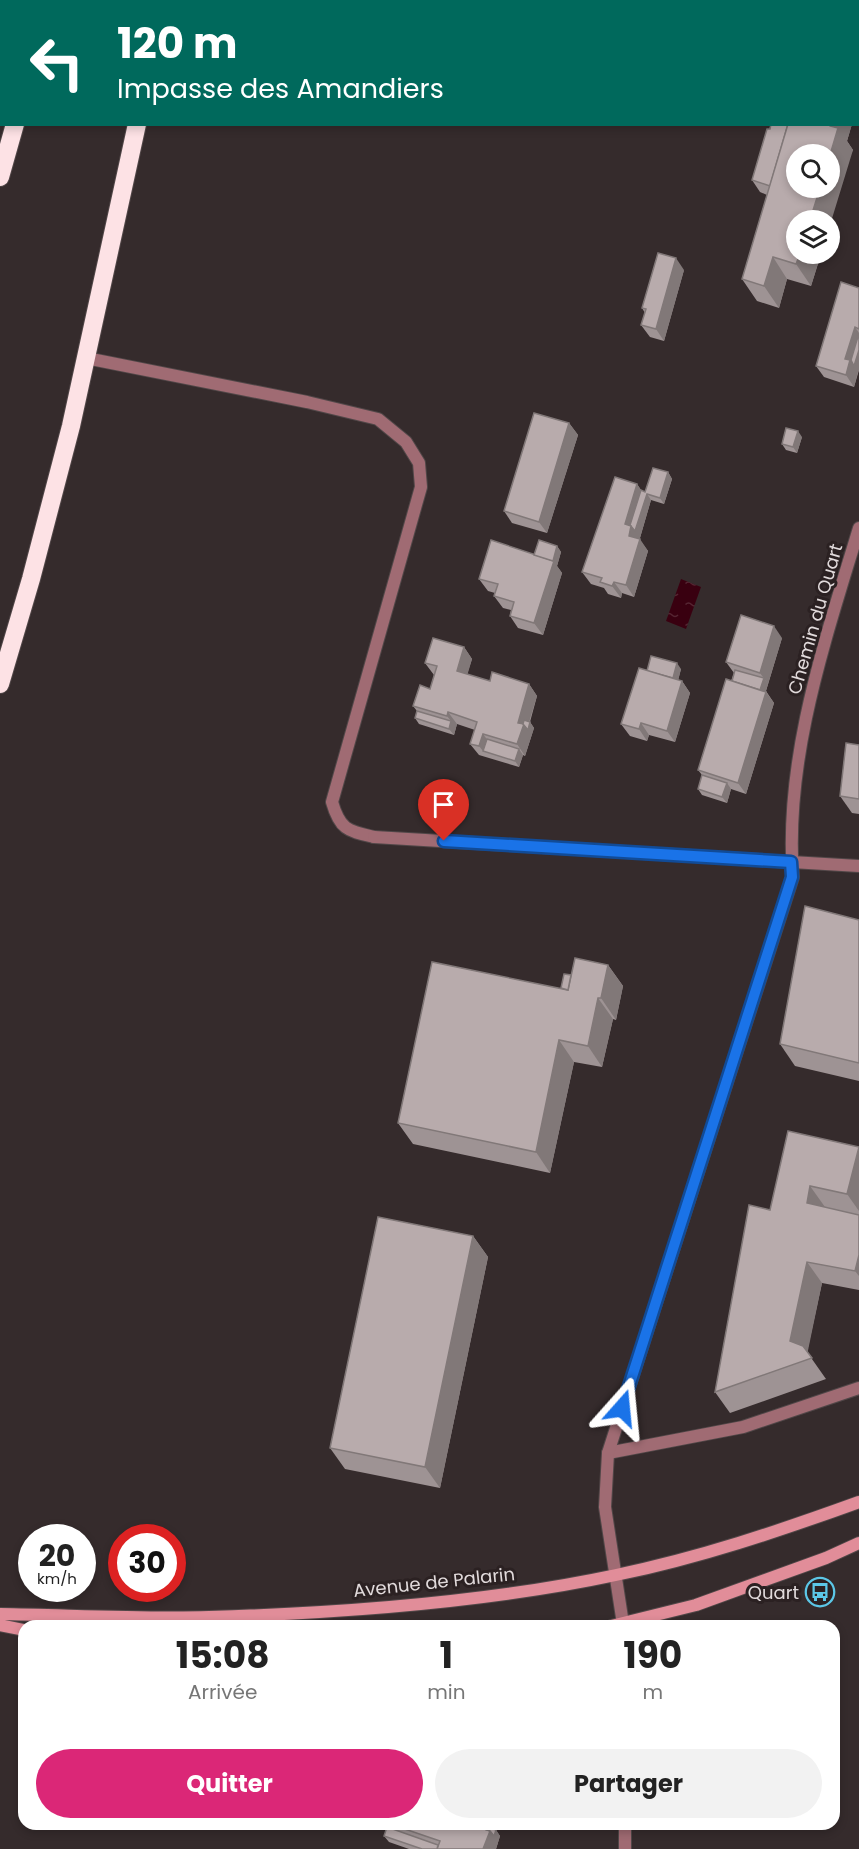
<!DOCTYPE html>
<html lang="fr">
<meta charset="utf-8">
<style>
body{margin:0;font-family:Poppins,sans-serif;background:#f2f2f2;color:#222;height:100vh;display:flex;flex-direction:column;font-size:22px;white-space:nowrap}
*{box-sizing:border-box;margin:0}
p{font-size:20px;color:#767676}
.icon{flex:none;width:33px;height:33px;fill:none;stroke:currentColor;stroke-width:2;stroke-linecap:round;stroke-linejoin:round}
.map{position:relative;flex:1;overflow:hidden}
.panel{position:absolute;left:18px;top:1620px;width:822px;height:210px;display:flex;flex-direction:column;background:#fff;border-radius:18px;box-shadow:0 3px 9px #0003}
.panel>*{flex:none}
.top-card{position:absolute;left:0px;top:0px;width:860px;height:126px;box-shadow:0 3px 9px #0003;background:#00695c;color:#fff;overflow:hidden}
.tools{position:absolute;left:786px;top:144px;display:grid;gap:12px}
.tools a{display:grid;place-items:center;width:54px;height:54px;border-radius:50%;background:#fff;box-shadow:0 3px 9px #0003;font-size:30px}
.speed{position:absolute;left:18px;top:1524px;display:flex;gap:12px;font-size:30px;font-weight:700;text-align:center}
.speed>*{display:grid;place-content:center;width:78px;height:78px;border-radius:50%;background:#fff;box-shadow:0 3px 9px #0003;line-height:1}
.speed small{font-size:15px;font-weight:400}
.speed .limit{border:9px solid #d22;background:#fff;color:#111}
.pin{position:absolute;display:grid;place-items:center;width:51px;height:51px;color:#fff;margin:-62px -26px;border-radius:50% 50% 50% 0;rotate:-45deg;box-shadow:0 0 6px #0007}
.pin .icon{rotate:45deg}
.me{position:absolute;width:66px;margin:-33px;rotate:18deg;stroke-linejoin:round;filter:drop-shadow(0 0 4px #0008)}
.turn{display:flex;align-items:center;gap:21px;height:126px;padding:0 18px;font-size:27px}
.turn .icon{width:78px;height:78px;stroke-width:2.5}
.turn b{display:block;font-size:42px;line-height:51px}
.eta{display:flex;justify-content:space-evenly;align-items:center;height:102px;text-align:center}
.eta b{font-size:36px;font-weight:700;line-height:42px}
.cta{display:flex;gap:12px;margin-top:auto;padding:12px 18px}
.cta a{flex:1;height:69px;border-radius:36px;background:#db2777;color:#fff;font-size:24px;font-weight:700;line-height:69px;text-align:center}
.cta a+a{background:#f2f2f2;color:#222}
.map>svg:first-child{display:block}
.water{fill:url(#water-ripples)}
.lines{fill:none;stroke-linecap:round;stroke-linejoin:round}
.service-casing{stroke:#514748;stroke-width:14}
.minor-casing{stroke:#514748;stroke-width:14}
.secondary-casing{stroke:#514748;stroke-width:14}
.motorway-casing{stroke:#514748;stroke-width:20}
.service{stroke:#a06b73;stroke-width:12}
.minor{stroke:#a06b73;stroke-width:12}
.secondary{stroke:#e18d99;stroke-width:12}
.motorway{stroke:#fde2e5;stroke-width:18}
.wall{fill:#9e9394}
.shaded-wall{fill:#817878}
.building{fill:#b8abac;stroke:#817878;stroke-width:1.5}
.route-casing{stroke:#114b97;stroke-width:15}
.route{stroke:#1a73e8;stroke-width:10}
.labels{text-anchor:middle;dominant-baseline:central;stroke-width:6;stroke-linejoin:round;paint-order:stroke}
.street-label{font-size:18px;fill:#e2dbdc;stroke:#2b2122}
.poi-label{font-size:18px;fill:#e2dbdc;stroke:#2b2122;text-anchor:end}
</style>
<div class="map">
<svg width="859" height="1849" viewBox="0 0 859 1849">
<defs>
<pattern id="water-ripples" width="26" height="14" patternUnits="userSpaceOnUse" patternTransform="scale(1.5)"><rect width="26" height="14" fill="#390010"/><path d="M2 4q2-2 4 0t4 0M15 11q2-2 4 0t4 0" fill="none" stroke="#552532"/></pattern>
</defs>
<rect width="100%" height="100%" fill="#352b2c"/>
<path class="water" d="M681 579 701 587 686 629 666 621Z"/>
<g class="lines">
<g class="service-casing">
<g id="service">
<path d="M86 358 307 402 378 419 406 442 419 463 421 487 332 802C340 830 348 831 374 837"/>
<path d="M625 1824V1849"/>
</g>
</g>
<g class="minor-casing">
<g id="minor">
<path d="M374 837 859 866"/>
<path d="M608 1453 743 1427 859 1388"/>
<path d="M623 1624 605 1507 608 1453 793 877C784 758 825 641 859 528"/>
</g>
</g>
<g class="secondary-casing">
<g id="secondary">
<path d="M0 1614C69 1615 140 1619 209 1617 343 1613 485 1603 616 1575 699 1558 779 1531 859 1502"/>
<path d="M0 1625 24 1630"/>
<path d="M611 1626 696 1605 826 1558 859 1543"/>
</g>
</g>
<g class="motorway-casing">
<g id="motorway">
<path d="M51 2 52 0"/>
<path d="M164 2 165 0"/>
<path d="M0 177 15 124"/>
<path d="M0 684 31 579 71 426 137 124"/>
</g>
</g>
<use href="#service" class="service"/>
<use href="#minor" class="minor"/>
<use href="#secondary" class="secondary"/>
<use href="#motorway" class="motorway"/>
</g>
<g class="wall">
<path d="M771 124H852L847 141 853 150 796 254H821L811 286 787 279 779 308 757 301 742 279 767 195 760 192 752 180Z"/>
<path d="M684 270 664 341 650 337 641 325 645 313 642 308Z"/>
<path d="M859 288V370L854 387 824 377 816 366Z"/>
<path d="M569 423 578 435 547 533 512 523 504 511Z"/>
<path d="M802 437 797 453 786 450 782 444Z"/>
<path d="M668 472 672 479 664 504 651 500 640 538 639 539 648 551 634 597 622 593 621 598 608 594 604 588 591 584 582 572 637 484 641 490 645 492Z"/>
<path d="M557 546 561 552 557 566 562 573 543 635 518 628 510 616 511 610 503 608 494 596 495 593 488 591 479 579 534 555Z"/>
<path d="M782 638 766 691 774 703 746 794 731 789 727 803 702 795 698 789 702 775 698 770 734 673 726 662Z"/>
<path d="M464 647 472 659 467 674 490 681 529 684 537 696 530 722 534 728 525 756 523 755 519 767 479 755 470 744 475 730 457 724 454 735 419 724 415 718 417 711 413 706 430 689 434 675 425 663Z"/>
<path d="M681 669 678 680 682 681 690 693 675 742 649 735 647 741 630 736 621 724 647 671Z"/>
<path d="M859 745V814L852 813 840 796Z"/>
<path d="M859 920V1081L795 1066 780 1044Z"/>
<path d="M608 965 623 986 616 1020 613 1019 602 1067 574 1062 550 1173 413 1144 398 1123 561 988 571 975Z"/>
<path d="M859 1147V1290L822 1283 807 1352 826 1379 730 1413 715 1392 770 1210Z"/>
<path d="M473 1236 488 1257 440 1488 345 1469 330 1448Z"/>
<path d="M385 1824H480L496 1830 500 1836 496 1849H409L389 1842 384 1836 387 1827Z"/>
</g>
<g class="shaded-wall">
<path d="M859 30V100L858 103V33Z"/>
<path d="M830 124H852L847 141 853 150 830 225V220H810L820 188H830Z"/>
<path d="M800 254H821L811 286 796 264Z"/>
<path d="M773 257 787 279 779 308 764 286Z"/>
<path d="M676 258 684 270 664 341 656 329Z"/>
<path d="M855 327 859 333V370L858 372 854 366 858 372 854 387 846 375 845 359Z"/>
<path d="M569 423 578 435 547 533 539 522Z"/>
<path d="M798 431 802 437 797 453 793 447Z"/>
<path d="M668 472 672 479 664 504 660 498Z"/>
<path d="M637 484 645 496 647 494 651 500 637 548 629 536 625 524Z"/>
<path d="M640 539 648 551 634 597 626 585Z"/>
<path d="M557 546 561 552 557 566 562 573 543 635 534 623Z"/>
<path d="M614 582 622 593 621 598 612 586Z"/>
<path d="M774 626 782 638 768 684 760 673Z"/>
<path d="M464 647 472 659 465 683 457 671Z"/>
<path d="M677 663 681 669 676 689 671 683Z"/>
<path d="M764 678 768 684 763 700 759 694Z"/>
<path d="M682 681 690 693 675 742 667 731Z"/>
<path d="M529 684 537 696 527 729 530 722 534 728 525 756 517 744 518 723Z"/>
<path d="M766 692 774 703 746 794 738 783Z"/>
<path d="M448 712 457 724 454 735 449 729 451 721 447 716Z"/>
<path d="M641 723 649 735 647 741 639 729Z"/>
<path d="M483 734 491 745 483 751 479 746Z"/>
<path d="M519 749 523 755 519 767 515 761Z"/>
<path d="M727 783 731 789 727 803 722 797Z"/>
<path d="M608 965 623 986 616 1020 601 998Z"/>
<path d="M598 998 613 1019 602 1067 588 1046Z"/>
<path d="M559 1040 574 1062 550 1173 536 1152Z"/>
<path d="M859 1147V1211L847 1194Z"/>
<path d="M810 1186 825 1207 807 1203Z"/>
<path d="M473 1236 488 1257 440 1488 425 1467Z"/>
<path d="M859 1255V1276L855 1271Z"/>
<path d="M807 1262 822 1283 806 1360 790 1341Z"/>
<path d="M496 1830 500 1836 496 1849H483L490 1831Z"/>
</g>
<g class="building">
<path d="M808 0H826L831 2H807Z"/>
<path d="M858 10H859V30L858 33Z"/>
<path d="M771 124H788L770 186 752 180 767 129H770Z"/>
<path d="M788 124H830V126L838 128 830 155V154H796V188H820L810 220H796V254H800L796 264 773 257 764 286 742 279Z"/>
<path d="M658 253 676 258 656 329 641 325 646 309 642 308Z"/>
<path d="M841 282 859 288V329L855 327 845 359 850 360 846 375 816 366Z"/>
<path d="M859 333V350L854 366 851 360Z"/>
<path d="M534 413 569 423 539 522 504 511Z"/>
<path d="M786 428 798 431 793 447 782 444Z"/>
<path d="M653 468 668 472 660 498 647 494 635 531 630 525 641 490 645 492Z"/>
<path d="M615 477 637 484 625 524 631 526 629 536 640 539 626 585 614 582 612 586 600 582 602 578 582 572Z"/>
<path d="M491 540 554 561 534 623 510 616 514 602 494 596 498 584 479 579Z"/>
<path d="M539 540 557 546 553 561 534 555Z"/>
<path d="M741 615 774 626 760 673 726 662Z"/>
<path d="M433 638 464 647 457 671 490 681 492 672 529 684 518 723 524 724 517 744 483 734 479 746 470 744 477 722 448 712 447 716 413 706 420 685 430 689 437 666 425 663Z"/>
<path d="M651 656 677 663 673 678 647 671Z"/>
<path d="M639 668 682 681 667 731 641 723 639 729 621 724Z"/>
<path d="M735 670 764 678 760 690 732 681Z"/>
<path d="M726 679 766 692 738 783 698 770Z"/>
<path d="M417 711 451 721 449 729 415 718Z"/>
<path d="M524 720 530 722 528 730 523 724Z"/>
<path d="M487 739 519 749 515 761 483 751Z"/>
<path d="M846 743 859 745V799L840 796Z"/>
<path d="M702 775 727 783 722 797 698 789Z"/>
<path d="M805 906 859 920V1063L780 1044Z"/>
<path d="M575 958 608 965 601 998H598L588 1046 559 1040 536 1152 398 1123 432 962 568 990Z"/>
<path d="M564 974 571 975 568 990 561 988Z"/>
<path d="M788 1131 859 1147 847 1194 810 1186 807 1203 859 1215V1255L855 1271 807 1262 790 1341 803 1346 812 1358 715 1392 749 1205 770 1210Z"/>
<path d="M378 1217 473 1236 425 1467 330 1448Z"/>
<path d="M390 1824H470L490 1831 483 1849H437L440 1841Z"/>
<path d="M470 1824H480L496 1830 494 1836 490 1831Z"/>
<path d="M387 1827 438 1845 437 1849H422L384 1836Z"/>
</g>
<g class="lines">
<g class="route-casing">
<path id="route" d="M444 841 791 862 792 877 622 1408"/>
</g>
<use href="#route" class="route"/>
</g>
<defs>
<g id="bus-ring" transform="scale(1.5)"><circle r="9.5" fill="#2b2122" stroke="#5cc7e7" stroke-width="1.5"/><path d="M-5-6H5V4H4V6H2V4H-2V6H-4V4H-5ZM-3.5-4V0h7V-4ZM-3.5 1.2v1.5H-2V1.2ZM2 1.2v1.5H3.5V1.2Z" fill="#5cc7e7"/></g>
</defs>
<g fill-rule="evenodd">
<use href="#bus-ring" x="820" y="1592"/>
</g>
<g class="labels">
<g class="street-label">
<text transform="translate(815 619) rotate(-74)">Chemin du Quart</text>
<text transform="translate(434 1582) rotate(-6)">Avenue de Palarin</text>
</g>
<g class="poi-label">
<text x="799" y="1592">Quart</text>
</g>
</g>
</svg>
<div class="tools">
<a><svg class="icon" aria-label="search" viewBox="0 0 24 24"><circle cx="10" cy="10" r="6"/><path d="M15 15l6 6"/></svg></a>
<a><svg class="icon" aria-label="layers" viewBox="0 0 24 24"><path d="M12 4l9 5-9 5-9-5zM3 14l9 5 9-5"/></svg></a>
</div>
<div class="speed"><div>20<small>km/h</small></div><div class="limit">30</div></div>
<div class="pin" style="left:444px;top:841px;background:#d93025"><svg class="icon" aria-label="arrive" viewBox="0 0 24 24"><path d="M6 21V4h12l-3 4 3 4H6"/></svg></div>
<svg class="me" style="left:622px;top:1408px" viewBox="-20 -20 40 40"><path d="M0-17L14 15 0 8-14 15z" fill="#1a73e8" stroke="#fff" stroke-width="4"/></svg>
<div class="top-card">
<div class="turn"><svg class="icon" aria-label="left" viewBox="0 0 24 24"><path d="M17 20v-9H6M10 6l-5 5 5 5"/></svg><div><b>120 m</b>Impasse des Amandiers</div></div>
</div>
<section class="panel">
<div class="eta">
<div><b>15:08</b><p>Arrivée</p></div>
<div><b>1</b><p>min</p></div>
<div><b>190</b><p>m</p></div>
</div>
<div class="cta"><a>Quitter</a><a>Partager</a></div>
</section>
</div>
